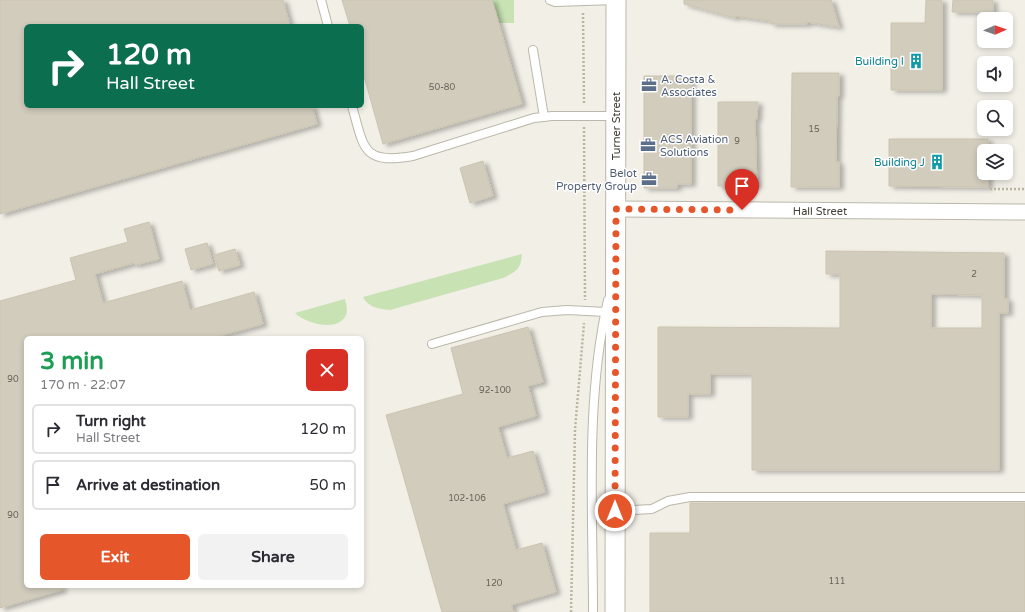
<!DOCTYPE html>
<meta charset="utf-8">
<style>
body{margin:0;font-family:"Varela Round",sans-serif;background:#f2f2f3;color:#2b2b33;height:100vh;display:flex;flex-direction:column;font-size:15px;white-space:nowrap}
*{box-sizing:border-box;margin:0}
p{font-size:13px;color:#7c7c81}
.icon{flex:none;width:22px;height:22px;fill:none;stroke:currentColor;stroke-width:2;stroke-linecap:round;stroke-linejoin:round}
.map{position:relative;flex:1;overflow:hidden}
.panel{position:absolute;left:24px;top:336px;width:340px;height:252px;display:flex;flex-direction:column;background:#fff;border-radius:6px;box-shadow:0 2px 6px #0003}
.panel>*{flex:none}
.banner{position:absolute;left:24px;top:24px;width:340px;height:84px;border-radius:6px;box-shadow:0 2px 6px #0003;background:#0b6e4f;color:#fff;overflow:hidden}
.needle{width:26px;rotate:88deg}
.tools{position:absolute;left:977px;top:12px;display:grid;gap:8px}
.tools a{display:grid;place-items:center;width:36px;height:36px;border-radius:6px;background:#fff;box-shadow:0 2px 6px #0003;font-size:20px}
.pin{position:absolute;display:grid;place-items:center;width:34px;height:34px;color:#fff;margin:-41px -17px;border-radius:50% 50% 50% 0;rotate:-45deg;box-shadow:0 0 4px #0007}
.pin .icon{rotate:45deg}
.me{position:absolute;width:44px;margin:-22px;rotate:0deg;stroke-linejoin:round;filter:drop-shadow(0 0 3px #0008)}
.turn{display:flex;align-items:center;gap:14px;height:84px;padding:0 16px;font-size:18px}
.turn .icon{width:52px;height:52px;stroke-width:2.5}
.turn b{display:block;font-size:28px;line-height:34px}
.round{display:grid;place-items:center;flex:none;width:42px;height:42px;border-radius:6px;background:#f2f2f3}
.overview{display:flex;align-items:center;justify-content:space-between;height:68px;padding:0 16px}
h1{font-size:24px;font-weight:700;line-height:30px;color:#1e9e55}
.cta{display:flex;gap:8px;margin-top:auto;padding:8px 16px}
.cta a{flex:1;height:46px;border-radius:6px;background:#e5572a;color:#fff;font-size:16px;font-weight:700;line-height:46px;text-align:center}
.cta a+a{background:#f2f2f3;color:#2b2b33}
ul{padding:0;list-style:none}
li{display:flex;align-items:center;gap:12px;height:50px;margin:0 8px 6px;padding:0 8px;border:2px solid #e1e1e2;border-radius:6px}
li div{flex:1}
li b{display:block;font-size:15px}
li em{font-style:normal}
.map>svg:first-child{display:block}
.green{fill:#c8e2b3}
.building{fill:#d2ccbd;stroke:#ccc4b1;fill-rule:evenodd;filter:url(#shadow)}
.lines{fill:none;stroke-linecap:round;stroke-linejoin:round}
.service-casing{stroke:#bcb7aa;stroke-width:10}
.minor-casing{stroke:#bcb7aa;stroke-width:17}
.tertiary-casing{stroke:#bcb7aa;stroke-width:21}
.path{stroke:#bcb49d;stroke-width:2.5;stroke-dasharray:2 2;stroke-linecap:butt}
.service{stroke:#fff;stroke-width:8}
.minor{stroke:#fff;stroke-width:15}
.tertiary{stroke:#fff;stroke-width:19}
.route{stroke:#e5572a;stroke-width:7;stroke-dasharray:0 12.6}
.labels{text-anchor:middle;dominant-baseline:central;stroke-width:3;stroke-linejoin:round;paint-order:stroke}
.number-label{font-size:9px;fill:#686358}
.culture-label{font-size:11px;fill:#0d838f;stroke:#fff;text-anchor:end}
.service-label{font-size:11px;fill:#4e5e75;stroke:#fff;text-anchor:start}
.street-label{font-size:11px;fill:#444036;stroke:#fff}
</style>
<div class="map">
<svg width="1025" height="612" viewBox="0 0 1025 612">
<defs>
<filter id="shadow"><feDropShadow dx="4.5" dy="2.5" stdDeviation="2" flood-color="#0004"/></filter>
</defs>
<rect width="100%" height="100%" fill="#f1efe6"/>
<g class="green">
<path d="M490 0H514V23H496Z"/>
<path d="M522 254C521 269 516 272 503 278L390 310C379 309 369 308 363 297Z"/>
<path d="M345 299C346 304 348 309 346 315 338 333 305 323 295 313Z"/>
</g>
<g class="building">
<path d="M0 0H283L290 26H26V106H312L317 124 0 214Z"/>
<path d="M342 0H492L522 104 383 144 362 69V26H350Z"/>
<path d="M684 0H831L839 27 807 22V24H771V21L735 16V18L684 4Z"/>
<path d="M926 0H942V90H891V23H925Z"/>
<path d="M953 0H993V12H952Z"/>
<path d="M792 73H839V96H837L836 162H839V187H791Z"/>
<path d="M644 76H677V79H691V184H677V188H644Z"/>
<path d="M718 102H758L757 119H755L757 186H718Z"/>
<path d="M889 139H988V151H984V173H988V187L889 186Z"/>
<path d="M483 161 493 196 470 203 460 168Z"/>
<path d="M149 222 159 259 135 265 134 263 95 274 103 303 182 281 190 310 254 292 263 324 212 338H26V586H62V590L0 608V301L76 280 70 258 128 242 124 229Z"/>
<path d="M207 243 213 264 191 270 185 249Z"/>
<path d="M235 249 240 265 219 271 214 255Z"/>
<path d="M826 251 1004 253V299H1008V313H999V470H752V374H710V394H688V417H658V327L840 328V274H826ZM931 294 982 295V328H931Z"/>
<path d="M528 327 543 382 528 386 536 416 498 427 507 458 533 451 545 492 503 504 516 550 542 543 556 592 511 605 514 612H442L386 415 463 394 451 348Z"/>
<path d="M690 503H1025V612H650V533H690Z"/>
</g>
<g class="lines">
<g class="service-casing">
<g id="service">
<path d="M321 0 328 26"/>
<path d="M550 0 555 2 616 0"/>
<path d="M533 50 544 117"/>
<path d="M352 106C364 148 362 165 413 156L534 118 552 116H616"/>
<path d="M432 344 542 312 567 310 606 312"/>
<path d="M615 511 652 509 668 501 690 497H1025"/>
<path d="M593 612C593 510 585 400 608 300"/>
</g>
</g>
<g class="minor-casing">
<path id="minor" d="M616 209 1025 212"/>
</g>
<g class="tertiary-casing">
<path id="tertiary" d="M615 612 616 0"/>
</g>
<g class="path">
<path d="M583 13 584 104"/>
<path d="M584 127 585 300"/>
<path d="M990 189H1025"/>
<path d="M571 612 575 430 584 323"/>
</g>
<use href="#service" class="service"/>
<use href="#minor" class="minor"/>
<use href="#tertiary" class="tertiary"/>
</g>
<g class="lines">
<path class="route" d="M615 511 616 209 742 210"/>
</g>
<defs>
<g id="building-bare" transform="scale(1.2)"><path d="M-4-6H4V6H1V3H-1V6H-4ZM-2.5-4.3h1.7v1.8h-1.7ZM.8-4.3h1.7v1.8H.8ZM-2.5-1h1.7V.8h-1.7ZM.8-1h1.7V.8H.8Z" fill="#0f9aa8" stroke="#fff" stroke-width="2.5" paint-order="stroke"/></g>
<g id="office-bare" transform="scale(1.2)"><path d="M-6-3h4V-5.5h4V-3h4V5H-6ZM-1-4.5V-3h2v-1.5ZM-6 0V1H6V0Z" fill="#5c6f8a" stroke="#fff" stroke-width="2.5" paint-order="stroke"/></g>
</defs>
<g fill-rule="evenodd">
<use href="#building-bare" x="916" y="61"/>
<use href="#office-bare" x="649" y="85"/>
<use href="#office-bare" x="648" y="145"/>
<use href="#building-bare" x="937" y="162"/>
<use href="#office-bare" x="649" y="179"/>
</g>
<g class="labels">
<g class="number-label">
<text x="442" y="87">50-80</text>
<text x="814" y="129">15</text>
<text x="737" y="141">9</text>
<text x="974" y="274">2</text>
<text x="13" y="379">90</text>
<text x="495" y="390">92-100</text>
<text x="467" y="498">102-106</text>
<text x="13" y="515">90</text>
<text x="837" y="581">111</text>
<text x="494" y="583">120</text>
</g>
<g class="culture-label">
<text x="904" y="61">Building I</text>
<text x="925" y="162">Building J</text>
</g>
<g class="service-label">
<text x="661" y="79">A. Costa &amp;<tspan x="661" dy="13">Associates</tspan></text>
<text x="660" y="139">ACS Aviation<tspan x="660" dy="13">Solutions</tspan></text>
<text x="637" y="173" text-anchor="end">Belot<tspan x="637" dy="13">Property Group</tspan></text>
</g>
<g class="street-label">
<text transform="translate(616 126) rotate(-90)">Turner Street</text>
<text x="820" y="211">Hall Street</text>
</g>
</g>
</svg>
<div class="tools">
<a><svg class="needle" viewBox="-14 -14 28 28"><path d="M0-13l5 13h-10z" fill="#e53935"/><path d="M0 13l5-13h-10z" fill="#7c7c81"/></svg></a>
<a><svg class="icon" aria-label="sound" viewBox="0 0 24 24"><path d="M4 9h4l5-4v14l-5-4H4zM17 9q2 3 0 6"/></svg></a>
<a><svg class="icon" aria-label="search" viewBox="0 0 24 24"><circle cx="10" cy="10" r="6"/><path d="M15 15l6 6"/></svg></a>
<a><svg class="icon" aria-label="layers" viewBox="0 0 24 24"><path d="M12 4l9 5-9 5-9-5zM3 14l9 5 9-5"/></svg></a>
</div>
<div class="pin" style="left:742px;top:210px;background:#d93025"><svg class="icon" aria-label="arrive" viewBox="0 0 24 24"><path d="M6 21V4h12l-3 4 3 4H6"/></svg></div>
<svg class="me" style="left:615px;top:511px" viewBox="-20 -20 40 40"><circle r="17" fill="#e5572a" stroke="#fff" stroke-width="3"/><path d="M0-11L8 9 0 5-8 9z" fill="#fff"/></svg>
<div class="banner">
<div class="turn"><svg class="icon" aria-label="right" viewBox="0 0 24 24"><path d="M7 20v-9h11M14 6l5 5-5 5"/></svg><div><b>120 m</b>Hall Street</div></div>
</div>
<section class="panel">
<div class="overview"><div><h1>3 min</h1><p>170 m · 22:07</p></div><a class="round" style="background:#d93025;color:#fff"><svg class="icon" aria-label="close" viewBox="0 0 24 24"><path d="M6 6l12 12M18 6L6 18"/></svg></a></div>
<ul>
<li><svg class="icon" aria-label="right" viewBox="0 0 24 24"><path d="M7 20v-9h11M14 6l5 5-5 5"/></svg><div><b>Turn right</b><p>Hall Street</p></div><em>120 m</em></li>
<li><svg class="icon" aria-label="arrive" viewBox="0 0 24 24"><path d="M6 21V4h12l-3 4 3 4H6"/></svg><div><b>Arrive at destination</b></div><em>50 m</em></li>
</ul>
<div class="cta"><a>Exit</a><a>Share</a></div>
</section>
</div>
